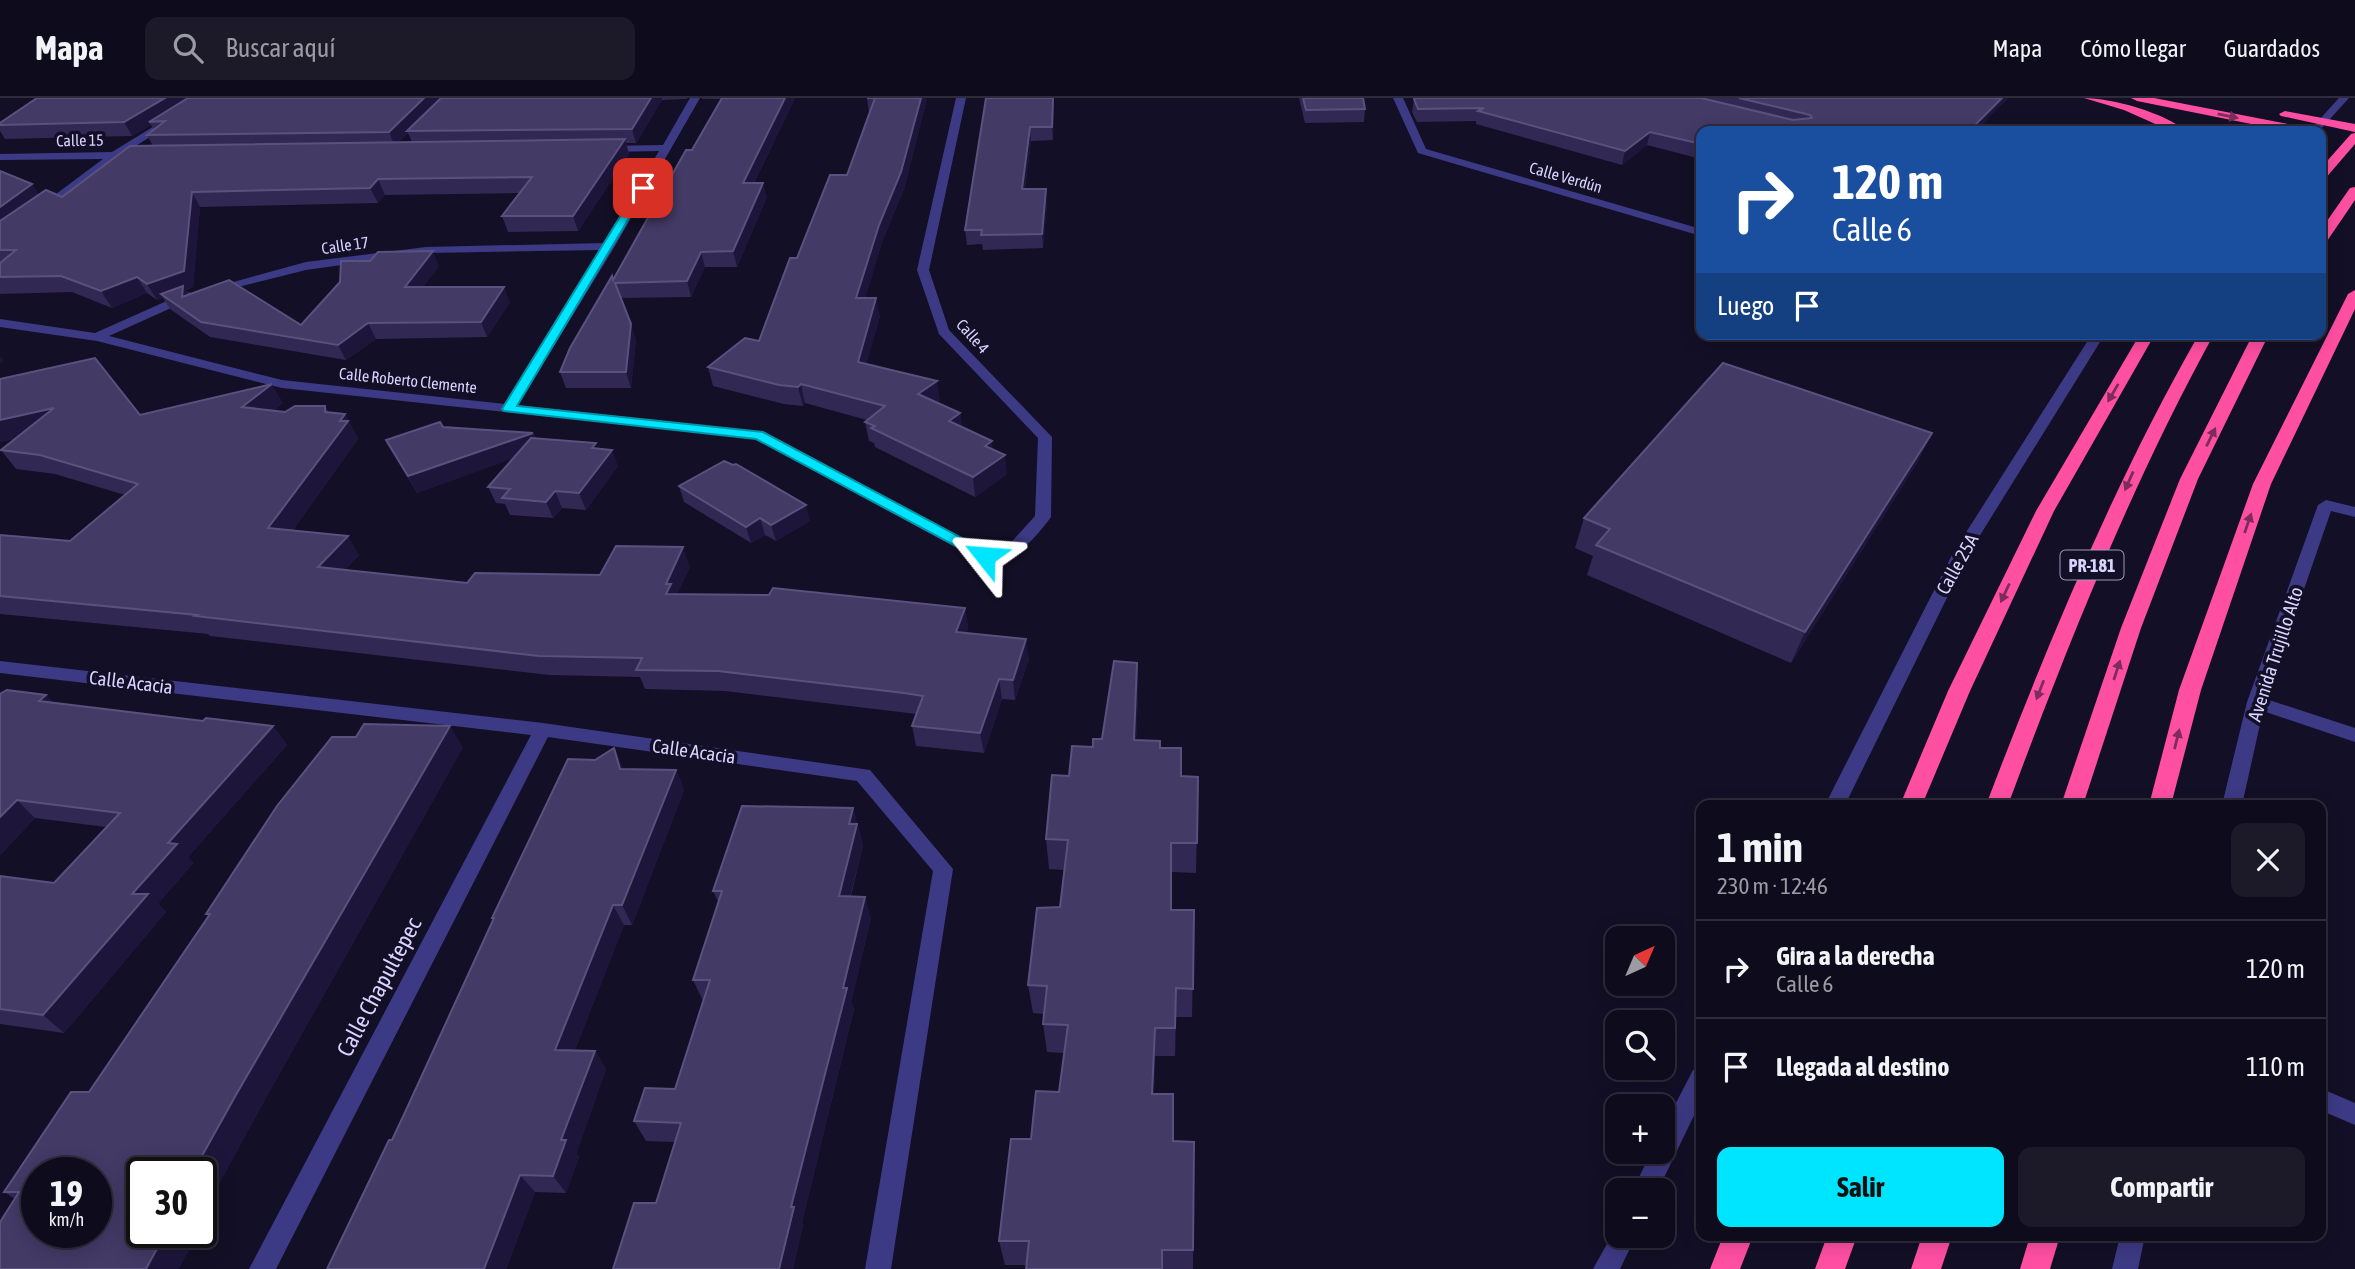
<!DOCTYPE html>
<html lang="es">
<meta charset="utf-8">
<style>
body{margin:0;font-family:"Asap Condensed",sans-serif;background:#1c1929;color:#f1f3f6;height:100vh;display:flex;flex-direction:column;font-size:26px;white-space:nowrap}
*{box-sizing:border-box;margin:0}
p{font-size:23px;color:#9b9ba3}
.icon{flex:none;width:38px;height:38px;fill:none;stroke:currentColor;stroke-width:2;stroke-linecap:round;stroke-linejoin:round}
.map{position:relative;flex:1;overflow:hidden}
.details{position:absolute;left:1696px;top:702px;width:630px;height:441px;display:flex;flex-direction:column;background:#0e0b1c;border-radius:14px;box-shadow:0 4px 18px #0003,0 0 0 2px #2e2b3b}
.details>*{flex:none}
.hud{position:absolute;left:1696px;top:28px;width:630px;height:214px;border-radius:14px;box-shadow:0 4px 18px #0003,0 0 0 2px #2e2b3b;background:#1a4fa0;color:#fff;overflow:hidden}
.needle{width:46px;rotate:44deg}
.fabs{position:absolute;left:1605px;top:828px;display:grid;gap:14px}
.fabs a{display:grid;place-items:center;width:70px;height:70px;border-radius:14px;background:#0e0b1c;box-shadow:0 4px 18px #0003,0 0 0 2px #2e2b3b;font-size:35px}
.speed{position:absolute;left:21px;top:1059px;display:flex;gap:14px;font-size:35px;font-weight:700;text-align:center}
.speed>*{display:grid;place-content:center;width:91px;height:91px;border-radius:50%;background:#0e0b1c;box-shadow:0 4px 18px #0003,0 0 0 2px #2e2b3b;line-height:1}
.speed small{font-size:18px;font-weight:400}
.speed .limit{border:4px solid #111;border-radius:10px;background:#fff;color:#111}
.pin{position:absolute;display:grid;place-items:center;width:60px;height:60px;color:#fff;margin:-30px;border-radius:14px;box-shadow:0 4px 10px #0006}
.me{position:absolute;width:77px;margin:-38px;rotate:298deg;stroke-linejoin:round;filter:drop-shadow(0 0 5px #0008)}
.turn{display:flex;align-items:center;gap:24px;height:147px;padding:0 21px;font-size:32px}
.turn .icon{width:91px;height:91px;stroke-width:2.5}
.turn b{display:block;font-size:49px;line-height:60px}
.then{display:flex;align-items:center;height:66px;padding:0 21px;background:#0003;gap:14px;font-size:26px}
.round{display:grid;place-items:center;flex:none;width:74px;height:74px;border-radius:14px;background:#1c1929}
.overview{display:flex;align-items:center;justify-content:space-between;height:119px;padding:0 21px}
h1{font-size:42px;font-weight:700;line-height:52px}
.cta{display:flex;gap:14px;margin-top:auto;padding:14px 21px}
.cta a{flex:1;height:80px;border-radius:14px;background:#00e5ff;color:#111;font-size:28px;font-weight:700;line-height:80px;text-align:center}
.cta a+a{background:#1c1929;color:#f1f3f6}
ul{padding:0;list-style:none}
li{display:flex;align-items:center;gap:21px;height:98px;padding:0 21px;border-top:2px solid #2e2b3b}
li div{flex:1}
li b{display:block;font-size:26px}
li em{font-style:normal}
header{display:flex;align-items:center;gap:42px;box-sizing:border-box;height:98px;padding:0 35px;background:#0e0b1c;border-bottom:2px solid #2e2b3b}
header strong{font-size:33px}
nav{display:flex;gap:38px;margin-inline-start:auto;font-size:24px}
.search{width:490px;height:63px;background:#1c1929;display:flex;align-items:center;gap:18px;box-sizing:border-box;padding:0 24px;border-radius:14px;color:#9b9ba3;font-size:26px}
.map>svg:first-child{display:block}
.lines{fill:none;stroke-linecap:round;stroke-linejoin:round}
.street{fill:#3d3a85;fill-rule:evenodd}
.highway{fill:#ff4fa3;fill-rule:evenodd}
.wall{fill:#312854;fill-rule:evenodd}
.shaded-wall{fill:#1d163a}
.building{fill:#433a66;stroke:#5a527e;stroke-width:2;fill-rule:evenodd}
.oneway{fill:#7d2c5e}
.route{fill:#00e5ff;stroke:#0095a6;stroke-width:2}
.labels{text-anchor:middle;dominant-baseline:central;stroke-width:7;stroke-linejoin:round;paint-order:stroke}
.far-street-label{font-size:16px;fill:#d9d4ff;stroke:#130f26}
.shield{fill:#130f26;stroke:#9e99be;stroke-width:2}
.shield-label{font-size:18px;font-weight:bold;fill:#d9d4ff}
.street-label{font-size:19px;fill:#d9d4ff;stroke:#130f26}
.near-street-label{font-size:23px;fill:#d9d4ff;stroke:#130f26}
</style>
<header>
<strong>Mapa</strong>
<div class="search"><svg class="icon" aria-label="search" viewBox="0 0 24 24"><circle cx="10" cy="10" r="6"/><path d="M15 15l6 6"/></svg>Buscar aquí</div>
<nav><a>Mapa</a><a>Cómo llegar</a><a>Guardados</a></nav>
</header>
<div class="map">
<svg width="2355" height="1171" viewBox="0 0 2355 1171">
<rect width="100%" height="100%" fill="#130f26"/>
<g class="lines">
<g class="street">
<path d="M200 0H212L126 54 144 55V59L117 60 45 113 36 111 103 61 0 62V56L112 54Z"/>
<path d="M690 0H700L615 148 518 307 764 334 987 453 1007 449 1035 418 1038 340 939 236 917 172 956 0H966L929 172 949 232 1052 339 1051 419C1034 442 1011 469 979 462L756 341 282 290 97 243 0 229V221L95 235 187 194 191 195V201L109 238 282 282 505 306 601 152 426 155 306 172 214 195 208 191 306 164 426 149 605 145 659 53 605 54 600 51 605 48 663 47Z"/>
<path d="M1393 0H1403L1426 51 1701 131V138L1418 55Z"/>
<path d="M2339 0H2349L2319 33H2309Z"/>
<path d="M2092 236H2105L1969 455 1845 707H1825L1953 455Z"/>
<path d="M2326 402 2355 409V419L2331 413 2266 601 2355 630V644L2263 613 2242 707H2222L2247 604 2318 407Z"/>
<path d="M0 563 543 625 870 672 953 771 891 1171H865L933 773 857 683 548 639 276 1171H249L531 637 0 575Z"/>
<path d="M1701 968V1003L1658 1092H1633L1651 1054H1662V1032L1693 972Z"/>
<path d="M2320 990 2355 1005V1027L2320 1012Z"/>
<path d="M1617 1128V1138H1636L1620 1171H1593Z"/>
<path d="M2120 1138H2145L2138 1171H2112Z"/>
</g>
<g class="highway">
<path d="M2084 0C2112 0 2165 15 2186 33H2171L2124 12Z"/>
<path d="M2131 0H2154L2303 29 2309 33H2286L2137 3Z"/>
<path d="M2285 13 2355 26V34L2281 18 2279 16Z"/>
<path d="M2355 35V46L2324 82 2320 83V71L2351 36Z"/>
<path d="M2355 89V102L2325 146 2320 147V133L2350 90Z"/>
<path d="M2355 192V211L2271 386 2201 592 2171 707H2149L2179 592 2253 386 2348 196Z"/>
<path d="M2140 236H2155L2054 413 1970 593 1922 707H1900L1948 593 2036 413Z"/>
<path d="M2199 236H2214C2131 387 2068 546 2008 707H1986C2048 545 2113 387 2199 236Z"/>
<path d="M2253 236H2269L2198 381 2141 530 2083 707H2061L2121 530 2180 381Z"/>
<path d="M1723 1138H1753L1740 1171H1710Z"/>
<path d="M1827 1138H1857L1845 1171H1815Z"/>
<path d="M1922 1138H1952L1941 1171H1911Z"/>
<path d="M2030 1138H2060L2050 1171H2020Z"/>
</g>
</g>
<g class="wall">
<path d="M37 0H688L686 1 662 2 636 45H626L629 56 578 133 508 134 502 118 520 95 385 97 378 105 200 109 193 189 186 192 189 197 301 227 439 168 423 189 510 204 487 239 376 241 346 262 210 239 170 211 163 200 157 202 147 195 112 210 72 194 0 196V73L32 86 39 97 62 99 153 48 147 37 154 32 151 27 132 38 5 41 0 33V25ZM408 35 412 44H399Z"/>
<path d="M702 0H795L754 85 767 99 737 169H705L691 199 621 200 636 242 631 290H566L560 274 613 182 692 52 721 1H702Z"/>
<path d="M867 0H927L904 91 882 144 865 200 880 218 866 266 940 302 936 305 960 315 962 329 993 352 1007 376 975 399 875 349 874 345 869 343 865 324 867 322 805 305 803 308 784 306 713 288 708 269 759 243 797 160 847 77 869 15Z"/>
<path d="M986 0H1054L1053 42 1031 43 1025 91 1047 105 1043 150 983 152 982 146 967 147 965 132Z"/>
<path d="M1299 0H1363L1365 11 1364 24 1305 25Z"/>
<path d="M1416 0H2008L1976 33H1701V61L1647 47 1622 67 1476 26V23L1417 24 1412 14 1414 1Z"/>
<path d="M0 281 140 317 283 305 273 313 285 314 325 308 329 315 345 316 358 341 293 432 359 457 345 472 467 485 600 477 690 469 677 496 965 510 968 530 966 535 1029 561 1015 602 1002 601 984 655 916 648 912 628 916 616 908 615 725 593 645 591 640 579 549 577 210 538 208 536 0 516V437L70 443 125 397 55 376 16 371 1 352 14 341 0 344Z"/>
<path d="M443 329 533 335 536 340 598 351 618 368 586 412 562 410 553 420 510 417 505 406 496 405 488 389 513 360 417 395 386 342Z"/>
<path d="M1932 335 1917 365 1791 565 1587 477 1593 458 1575 450 1584 420Z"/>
<path d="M679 388 810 423 776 443 765 437 751 445 684 404Z"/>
<path d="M1137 565 1138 595 1136 643 1160 650 1181 679H1198L1196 775 1172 774 1171 812H1194L1192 919H1176L1175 958H1155L1154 996 1173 1043 1194 1044 1193 1171H1026V1167H1005L999 1143 1031 1041 1059 994 1064 955 1047 954 1043 926 1044 916 1033 915 1028 887 1060 809 1064 772 1049 771 1046 741 1069 678 1093 649 1102 641Z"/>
<path d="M46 597 53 605 203 623 273 628 287 647 188 759 193 765 158 806 166 814 64 935 0 926V778L54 785 106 729 35 720 0 757Z"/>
<path d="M463 649 258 1014 201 1119V1074L191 1137 195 1141 15 1101 4 1094 89 994 208 818 206 816Z"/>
<path d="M624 671 676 672 684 692 632 827H624L575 952 595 953 606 971 576 1056 579 1059 566 1095 535 1094 506 1171H327L392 1042 493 822 492 820Z"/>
<path d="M853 710 863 747 851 798 871 820 851 904 854 911 802 1124 803 1127 793 1171H613L656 1105 675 1044 646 1043 634 1023 675 991 703 903 693 882 719 805 713 793Z"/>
</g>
<g class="shaded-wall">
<path d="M165 0H195L149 24 151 27 132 38 124 24Z"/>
<path d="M424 0H442L407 33 408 35 395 48 389 34Z"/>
<path d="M651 0H662V2L636 45 632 31Z"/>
<path d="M785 0H795L747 99 743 85Z"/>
<path d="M921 0H927L904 91 882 144 860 218 856 200Z"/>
<path d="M1053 0H1054L1053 42 1052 29Z"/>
<path d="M2002 0H2008L1976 33H1969Z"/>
<path d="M1030 29 1031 43 1023 105 1022 91Z"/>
<path d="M1650 34 1647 47 1622 67 1625 53Z"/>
<path d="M625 41 629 56 578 133 573 118Z"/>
<path d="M378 81 385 97 378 105 370 90Z"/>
<path d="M763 85 767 99 737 169 733 153Z"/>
<path d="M32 86 42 102 0 133V109Z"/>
<path d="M1046 91 1047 105 1043 150 1042 136Z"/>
<path d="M192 94 200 109 193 189 186 192 192 203 161 196 163 200 157 202 147 186Z"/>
<path d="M433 153 439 168 412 204 405 189Z"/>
<path d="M701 154 705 169 691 199 687 183Z"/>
<path d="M137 179 147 195 112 210 101 193Z"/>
<path d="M504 189 510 204 487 239 481 224Z"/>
<path d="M876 200 880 218 862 282 858 264Z"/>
<path d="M368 225 376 241 346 262 338 247Z"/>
<path d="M631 226 636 242 631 290 626 274Z"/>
<path d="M0 258 4 263 0 266Z"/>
<path d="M937 283 940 302 921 315 918 296Z"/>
<path d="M272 286 283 305 253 327 242 309Z"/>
<path d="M801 286 805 305 803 308 798 289Z"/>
<path d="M54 310 67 329 0 344V322Z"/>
<path d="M960 315 963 334 949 323Z"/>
<path d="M345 316 358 341 281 449 268 430Z"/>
<path d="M533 335 540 351 417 395 408 378Z"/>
<path d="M1932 335 1917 365 1791 565 1805 534Z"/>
<path d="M992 343 994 362 985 348Z"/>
<path d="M612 352 618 368 586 412 579 395Z"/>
<path d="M1005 357 1007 376 975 399 973 379Z"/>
<path d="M555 393 562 410 553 420 546 404Z"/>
<path d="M806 407 810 423 776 443 771 427Z"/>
<path d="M760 420 765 437 751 445 746 429Z"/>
<path d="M348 438 359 457 330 488 318 469Z"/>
<path d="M683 449 690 469 676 499 666 496V486Z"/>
<path d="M965 510 968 530 959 554 956 534Z"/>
<path d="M1026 541 1029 561 1015 602 1013 582Z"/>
<path d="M1137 565 1138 595 1135 673 1134 642Z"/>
<path d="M999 581 1002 601 984 655 980 635Z"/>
<path d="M46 597 63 616 39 603Z"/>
<path d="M273 628 287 647 188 759 193 765 158 806 166 814 64 935 43 917 132 796 168 745Z"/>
<path d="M450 628 463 649 258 1014 201 1119V1074H193L237 995Z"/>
<path d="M614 650 624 671 629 692 620 671Z"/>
<path d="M676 672 684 692 632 827 622 807Z"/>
<path d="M17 702 35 720 0 757V719Z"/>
<path d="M853 710 863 747 845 819 839 798 849 726Z"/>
<path d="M865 799 871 820 851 904 854 911 802 1124 803 1127 793 1171H779L791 1109Z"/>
<path d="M613 807 624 827 568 970 555 952Z"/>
<path d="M1155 930V958L1153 1023 1152 996Z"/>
<path d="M595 953 606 971 576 1056 579 1059 566 1095 553 1078 561 1042Z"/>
<path d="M520 1077 535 1094 506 1171H484Z"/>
<path d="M166 1134H193L191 1137 195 1141 179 1171H146Z"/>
</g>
<g class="building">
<path d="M37 0H165L124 24 0 27V25Z"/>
<path d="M188 0H424L389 34 147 37 165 23 149 24Z"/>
<path d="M441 0H651L632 31 407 33Z"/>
<path d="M722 0H785L743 85H763L733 153 701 154 687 183 615 185 631 226 626 274H560L570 250 612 178 613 182 686 52H692Z"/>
<path d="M867 0H921L901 74 879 127 856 200H876L858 264 937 283 918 296 960 315 949 323 992 343 985 348 1005 357 973 379 871 330 875 328 865 324 885 308 801 286 798 289 779 287 708 269 745 240 759 243 790 160H797L830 77H847L875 0Z"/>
<path d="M986 0H1053L1052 29H1030L1022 91H1046L1042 136 981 137 982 132H965Z"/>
<path d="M1303 0H1363L1365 11 1306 12Z"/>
<path d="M1416 0H1701L1793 22 1812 20 1810 17 1739 0H2002L1969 33H1701V46L1650 34 1625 53 1478 13 1484 10 1418 11 1414 1Z"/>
<path d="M625 41 573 118H502L532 79 378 81 370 90 192 94 184 173 147 186 137 179 101 193 61 178 0 179V165L16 152H0V123L46 92 62 99 130 48Z"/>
<path d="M0 73 32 86 0 109Z"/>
<path d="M433 153 405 189H504L481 224 368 225 338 247 201 224 161 196 183 188 182 199 229 182 301 227 340 184 341 163H370L378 154Z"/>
<path d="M95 260 140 317 272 286 242 309 285 314 295 308H325V314L345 316 340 323H348L268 430 348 438 318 469 467 485 475 475 600 477 616 448 683 449 666 486H671L666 496 769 497 773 490 965 510 956 534 1026 541 1013 582 999 581 980 635 912 628 923 598 904 595 718 573 636 572 642 560 539 558 195 518 197 517 0 498V437L70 443 138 386 40 357 1 352 54 310 0 322V281Z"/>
<path d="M1723 265 1932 335 1805 534 1596 447 1610 431 1584 420Z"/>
<path d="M440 324 443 329 533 335 408 378 386 342Z"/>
<path d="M531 340 596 345 592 350 612 352 579 395 555 393 546 404 502 400 510 391 488 389Z"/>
<path d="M724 363 733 367 736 366 806 407 771 427 760 420 746 429 679 388Z"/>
<path d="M1114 563 1137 565 1134 642 1160 643V650H1181V678L1198 679 1197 745H1171V812H1194L1193 891 1176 890 1175 930H1155L1152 996H1173V1043L1194 1044 1193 1152H1162V1171H1026L1029 1143H999L1011 1041H1031L1036 993 1059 994 1068 927 1043 926 1047 888 1028 887 1037 810 1060 809 1068 742 1046 741 1052 677 1069 678 1072 648 1093 649V641H1102Z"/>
<path d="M7 592 46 597 39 603 203 623 206 620 273 628 168 745 177 746 132 796H148L43 917 0 911V778L54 785 120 715 17 702 0 719V596Z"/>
<path d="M364 626 450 628 237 995 193 1074H142V1134H166L146 1171H0V1124L19 1094H4L71 994H89L210 816H206L277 708 332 639H356ZM37 1074H96V1134H37Z"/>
<path d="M614 650 620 671 676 672 622 807H613L555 952 595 953 561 1042H566L553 1078 520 1077 484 1171H327L389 1042H392L407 1010 494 820H492L568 661 595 662Z"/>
<path d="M742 708 853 710 849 726H857L839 798 865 799 843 890H847L791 1109H794L779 1171H613L634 1105H656L681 1025 634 1023 645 990 675 991 710 882H693L722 793H713Z"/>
</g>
<defs><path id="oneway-solid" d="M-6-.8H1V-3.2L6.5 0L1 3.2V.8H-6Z" transform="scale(1.75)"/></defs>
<g class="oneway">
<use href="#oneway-solid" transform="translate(2228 18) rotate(11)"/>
<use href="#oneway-solid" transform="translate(2113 295) rotate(120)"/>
<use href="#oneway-solid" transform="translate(2211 339) rotate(-64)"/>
<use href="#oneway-solid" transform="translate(2129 383) rotate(114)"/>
<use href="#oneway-solid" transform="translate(2248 425) rotate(-71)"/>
<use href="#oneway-solid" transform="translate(2005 495) rotate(115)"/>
<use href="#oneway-solid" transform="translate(2117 572) rotate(-72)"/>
<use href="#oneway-solid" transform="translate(2040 592) rotate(111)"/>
<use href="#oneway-solid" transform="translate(2177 641) rotate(-76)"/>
</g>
<path class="route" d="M639 88 647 90 517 308 763 334 990 455V461H980L756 341 504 313 502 311Z"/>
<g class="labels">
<g class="far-street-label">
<text transform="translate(80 42) rotate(-1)">Calle 15</text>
<text transform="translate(1566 79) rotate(16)">Calle Verdún</text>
<text transform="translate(345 147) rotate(-8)">Calle 17</text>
<text transform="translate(973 238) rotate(48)">Calle 4</text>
<text transform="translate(408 282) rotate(6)">Calle Roberto Clemente</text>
</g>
<rect class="shield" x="2060.5" y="452.5" width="63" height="29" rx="5"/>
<g class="shield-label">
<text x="2092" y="467">PR-181</text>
</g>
<g class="street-label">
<text transform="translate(1957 466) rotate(-61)">Calle 25A</text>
<text transform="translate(2275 556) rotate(-72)">Avenida Trujillo Alto</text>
<text transform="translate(131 584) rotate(7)">Calle Acacia</text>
<text transform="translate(694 653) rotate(8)">Calle Acacia</text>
</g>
<g class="near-street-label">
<text transform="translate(379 889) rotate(-62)">Calle Chapultepec</text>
</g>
</g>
</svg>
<div class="fabs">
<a><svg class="needle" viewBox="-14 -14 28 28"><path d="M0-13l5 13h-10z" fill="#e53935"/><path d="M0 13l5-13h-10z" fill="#9b9ba3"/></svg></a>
<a><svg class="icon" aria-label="search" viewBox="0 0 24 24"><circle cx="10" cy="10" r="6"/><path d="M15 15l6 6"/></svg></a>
<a>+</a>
<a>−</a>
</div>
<div class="speed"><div>19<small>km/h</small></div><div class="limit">30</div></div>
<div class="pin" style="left:643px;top:90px;background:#d93025"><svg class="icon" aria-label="arrive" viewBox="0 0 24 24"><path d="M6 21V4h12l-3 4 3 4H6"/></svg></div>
<svg class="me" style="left:985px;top:458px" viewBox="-20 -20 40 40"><path d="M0-17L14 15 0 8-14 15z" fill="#00e5ff" stroke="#fff" stroke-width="4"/></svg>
<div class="hud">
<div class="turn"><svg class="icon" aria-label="right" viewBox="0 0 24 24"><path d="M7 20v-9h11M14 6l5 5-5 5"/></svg><div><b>120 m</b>Calle 6</div></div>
<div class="then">Luego<svg class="icon" aria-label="arrive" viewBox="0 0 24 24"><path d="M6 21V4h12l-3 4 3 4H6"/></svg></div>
</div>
<section class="details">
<div class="overview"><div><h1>1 min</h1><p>230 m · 12:46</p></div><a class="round"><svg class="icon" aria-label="close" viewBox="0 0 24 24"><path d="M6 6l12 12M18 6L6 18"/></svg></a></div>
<ul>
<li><svg class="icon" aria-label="right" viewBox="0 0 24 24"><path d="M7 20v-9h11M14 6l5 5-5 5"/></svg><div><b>Gira a la derecha</b><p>Calle 6</p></div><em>120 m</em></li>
<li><svg class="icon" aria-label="arrive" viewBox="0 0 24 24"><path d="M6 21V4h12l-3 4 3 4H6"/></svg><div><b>Llegada al destino</b></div><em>110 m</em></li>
</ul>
<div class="cta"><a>Salir</a><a>Compartir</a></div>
</section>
</div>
